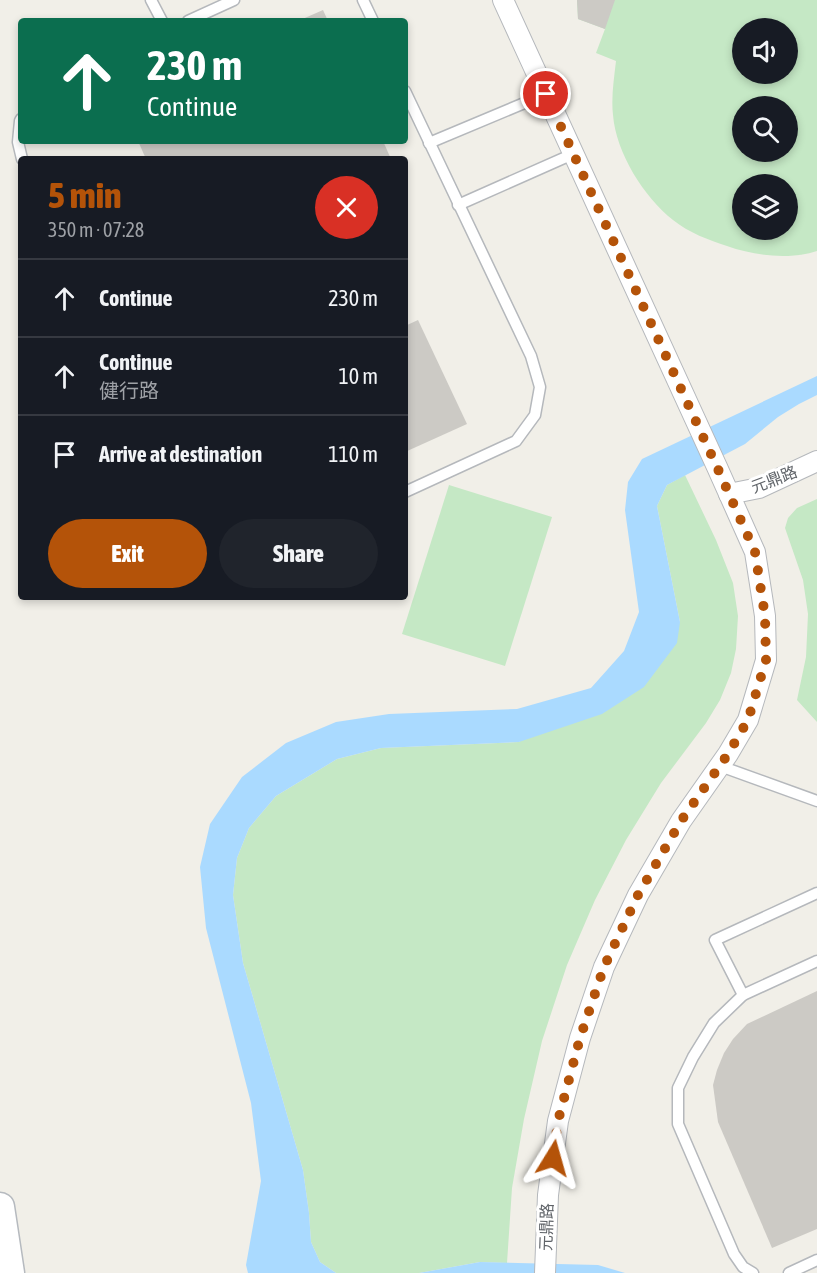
<!DOCTYPE html>
<meta charset="utf-8">
<style>
body{margin:0;font-family:"Asap Condensed","Noto Sans SC",sans-serif;background:#20242c;color:#f1f3f6;height:100vh;display:flex;flex-direction:column;font-size:22px;white-space:nowrap}
*{box-sizing:border-box;margin:0}
p{font-size:20px;color:#9ea1a6}
.icon{flex:none;width:33px;height:33px;fill:none;stroke:currentColor;stroke-width:2;stroke-linecap:round;stroke-linejoin:round}
.map{position:relative;flex:1;overflow:hidden}
.sheet{position:absolute;left:18px;top:156px;width:390px;height:444px;display:flex;flex-direction:column;background:#171b24;border-radius:6px;box-shadow:0 3px 9px #0003}
.sheet>*{flex:none}
.guide{position:absolute;left:18px;top:18px;width:390px;height:126px;border-radius:6px;box-shadow:0 3px 9px #0003;background:#0b6e4f;color:#fff;overflow:hidden}
.buttons{position:absolute;left:732px;top:18px;display:grid;gap:12px}
.buttons a{display:grid;place-items:center;width:66px;height:66px;border-radius:50%;background:#171b24;box-shadow:0 3px 9px #0003;font-size:30px}
.pin{position:absolute;display:grid;place-items:center;width:51px;height:51px;color:#fff;margin:-26px;border:3px solid #fff;border-radius:50%;box-shadow:0 2px 6px #0007}
.me{position:absolute;width:66px;margin:-33px;rotate:8deg;stroke-linejoin:round;filter:drop-shadow(0 0 4px #0008)}
.turn{display:flex;align-items:center;gap:21px;height:126px;padding:0 30px;font-size:27px}
.turn .icon{width:78px;height:78px;stroke-width:2.5}
.turn b{display:block;font-size:42px;line-height:51px}
.round{display:grid;place-items:center;flex:none;width:63px;height:63px;border-radius:32px;background:#20242c}
.headline{display:flex;align-items:center;justify-content:space-between;height:102px;padding:0 30px}
h1{font-size:36px;font-weight:800;line-height:45px;color:#b45309}
.cta{display:flex;gap:12px;margin-top:auto;padding:12px 30px}
.cta a{flex:1;height:69px;border-radius:36px;background:#b45309;color:#fff;font-size:24px;font-weight:800;line-height:69px;text-align:center}
.cta a+a{background:#20242c;color:#f1f3f6}
ul{padding:0;list-style:none}
li{display:flex;align-items:center;gap:18px;height:78px;padding:0 30px;border-top:2px solid #363941}
li div{flex:1}
li b{display:block;font-size:22px}
li em{font-style:normal}
.map>svg:first-child{display:block}
.green{fill:#c5e8c5;fill-rule:evenodd}
.water{fill:#aadaff}
.building{fill:#cccac5}
.lines{fill:none;stroke-linecap:round;stroke-linejoin:round}
.lane-casing{stroke:#b5b8bc;stroke-width:13}
.street-casing{stroke:#b5b8bc;stroke-width:22}
.secondary-casing{stroke:#b6babf;stroke-width:31}
.lane{stroke:#fff;stroke-width:10}
.street{stroke:#fff;stroke-width:20}
.secondary{stroke:#fff;stroke-width:28}
.route{stroke:#b45309;stroke-width:10;stroke-dasharray:0 18}
.labels{text-anchor:middle;dominant-baseline:central;stroke-width:6;stroke-linejoin:round;paint-order:stroke}
.street-label{font-size:16px;fill:#5f6368;stroke:#fff}
</style>
<div class="map">
<svg width="817" height="1273" viewBox="0 0 817 1273">
<rect width="100%" height="100%" fill="#f1efe8"/>
<g class="green">
<path d="M577 0H817V251C789 260 755 256 727 246 709 240 689 233 673 220 644 197 616 153 613 115 611 97 614 79 616 61L596 53 605 29 578 19ZM742 28H788V74H742ZM742 106H788V152H742ZM742 184H788V230H742Z"/>
<path d="M685 475 716 540 733 583 738 616 736 649 731 673 720 700 706 723 661 783 626 840 595 900 567 965 542 1041 524 1119 512 1188 507 1263 480 1262 419 1273H336L320 1262 311 1242 309 1213 303 1170 243 963 233 895 237 858 249 828 276 796 337 759 381 748 519 742 680 622 657 506 667 485Z"/>
<path d="M449 485 552 517 505 666 402 634Z"/>
<path d="M817 499V722L797 700 806 657 808 614 803 580 785 528 788 518 797 508Z"/>
</g>
<g class="water">
<path d="M817 376V395L799 404 778 417 745 444 667 485 657 506 680 622 677 643 644 687 602 714 519 742 381 748 337 759 276 796 249 828 237 858 233 895 243 963 303 1170 309 1213 311 1242 320 1262 336 1273H248L246 1265 261 1181 251 1103 206 928 200 867 210 824 242 777 286 743 336 722 389 714 517 709 591 688 624 651 639 612 625 510 628 482 642 459Z"/>
<path d="M480 1262 598 1265 625 1273H419Z"/>
</g>
<g class="building">
<path d="M577 0H615L605 29 578 19Z"/>
<path d="M323 10 328 21H298Z"/>
<path d="M138 141H383L391 159H146Z"/>
<path d="M418 320 467 424 405 452V326Z"/>
<path d="M817 991V1229L772 1248 718 1122 713 1085 717 1070 724 1053 733 1039 747 1024Z"/>
</g>
<g class="lines">
<g class="lane-casing">
<g id="lane">
<path d="M151 0 162 21"/>
<path d="M363 0 373 21"/>
<path d="M188 21 234 0"/>
<path d="M405 91 531 356 540 387 535 415 516 441 405 492"/>
<path d="M21 119 20 121 18 142 22 159"/>
<path d="M429 143 546 94"/>
<path d="M458 205 573 154"/>
<path d="M720 766 817 801"/>
<path d="M743 995 715 940 817 893"/>
<path d="M753 1273 743 1267 734 1254 678 1124V1088L693 1057 714 1023 743 995 817 961"/>
<path d="M789 1273 817 1260"/>
</g>
</g>
<g class="street-casing">
<g id="street">
<path d="M503 0 717 467 755 552 765 616 766 660 748 720 728 754 681 821 638 895 604 967 580 1038 558 1121 548 1195 545 1273"/>
<path d="M729 494 759 488 817 461"/>
</g>
</g>
<g class="secondary-casing">
<path id="secondary" d="M0 1207 10 1273"/>
</g>
<use href="#lane" class="lane"/>
<use href="#street" class="street"/>
<use href="#secondary" class="secondary"/>
</g>
<g class="lines">
<path class="route" d="M546 94 698 426 717 467 755 552 765 616 766 660 748 720 728 754 681 821 638 895 604 967 580 1038 558 1121 553 1158"/>
</g>
<g class="labels">
<g class="street-label">
<text transform="translate(774 479) rotate(-21)">元鼎路</text>
<text transform="translate(546 1227) rotate(-88)">元鼎路</text>
</g>
</g>
</svg>
<div class="buttons">
<a><svg class="icon" aria-label="sound" viewBox="0 0 24 24"><path d="M4 9h4l5-4v14l-5-4H4zM17 9q2 3 0 6"/></svg></a>
<a><svg class="icon" aria-label="search" viewBox="0 0 24 24"><circle cx="10" cy="10" r="6"/><path d="M15 15l6 6"/></svg></a>
<a><svg class="icon" aria-label="layers" viewBox="0 0 24 24"><path d="M12 4l9 5-9 5-9-5zM3 14l9 5 9-5"/></svg></a>
</div>
<div class="pin" style="left:546px;top:94px;background:#d93025"><svg class="icon" aria-label="arrive" viewBox="0 0 24 24"><path d="M6 21V4h12l-3 4 3 4H6"/></svg></div>
<svg class="me" style="left:553px;top:1158px" viewBox="-20 -20 40 40"><path d="M0-17L14 15 0 8-14 15z" fill="#b45309" stroke="#fff" stroke-width="4"/></svg>
<div class="guide">
<div class="turn"><svg class="icon" aria-label="ahead" viewBox="0 0 24 24"><path d="M12 20V5M6 11l6-6 6 6"/></svg><div><b>230 m</b>Continue</div></div>
</div>
<section class="sheet">
<div class="headline"><div><h1>5 min</h1><p>350 m · 07:28</p></div><a class="round" style="background:#d93025;color:#fff"><svg class="icon" aria-label="close" viewBox="0 0 24 24"><path d="M6 6l12 12M18 6L6 18"/></svg></a></div>
<ul>
<li><svg class="icon" aria-label="ahead" viewBox="0 0 24 24"><path d="M12 20V5M6 11l6-6 6 6"/></svg><div><b>Continue</b></div><em>230 m</em></li>
<li><svg class="icon" aria-label="ahead" viewBox="0 0 24 24"><path d="M12 20V5M6 11l6-6 6 6"/></svg><div><b>Continue</b><p>健行路</p></div><em>10 m</em></li>
<li><svg class="icon" aria-label="arrive" viewBox="0 0 24 24"><path d="M6 21V4h12l-3 4 3 4H6"/></svg><div><b>Arrive at destination</b></div><em>110 m</em></li>
</ul>
<div class="cta"><a>Exit</a><a>Share</a></div>
</section>
</div>
